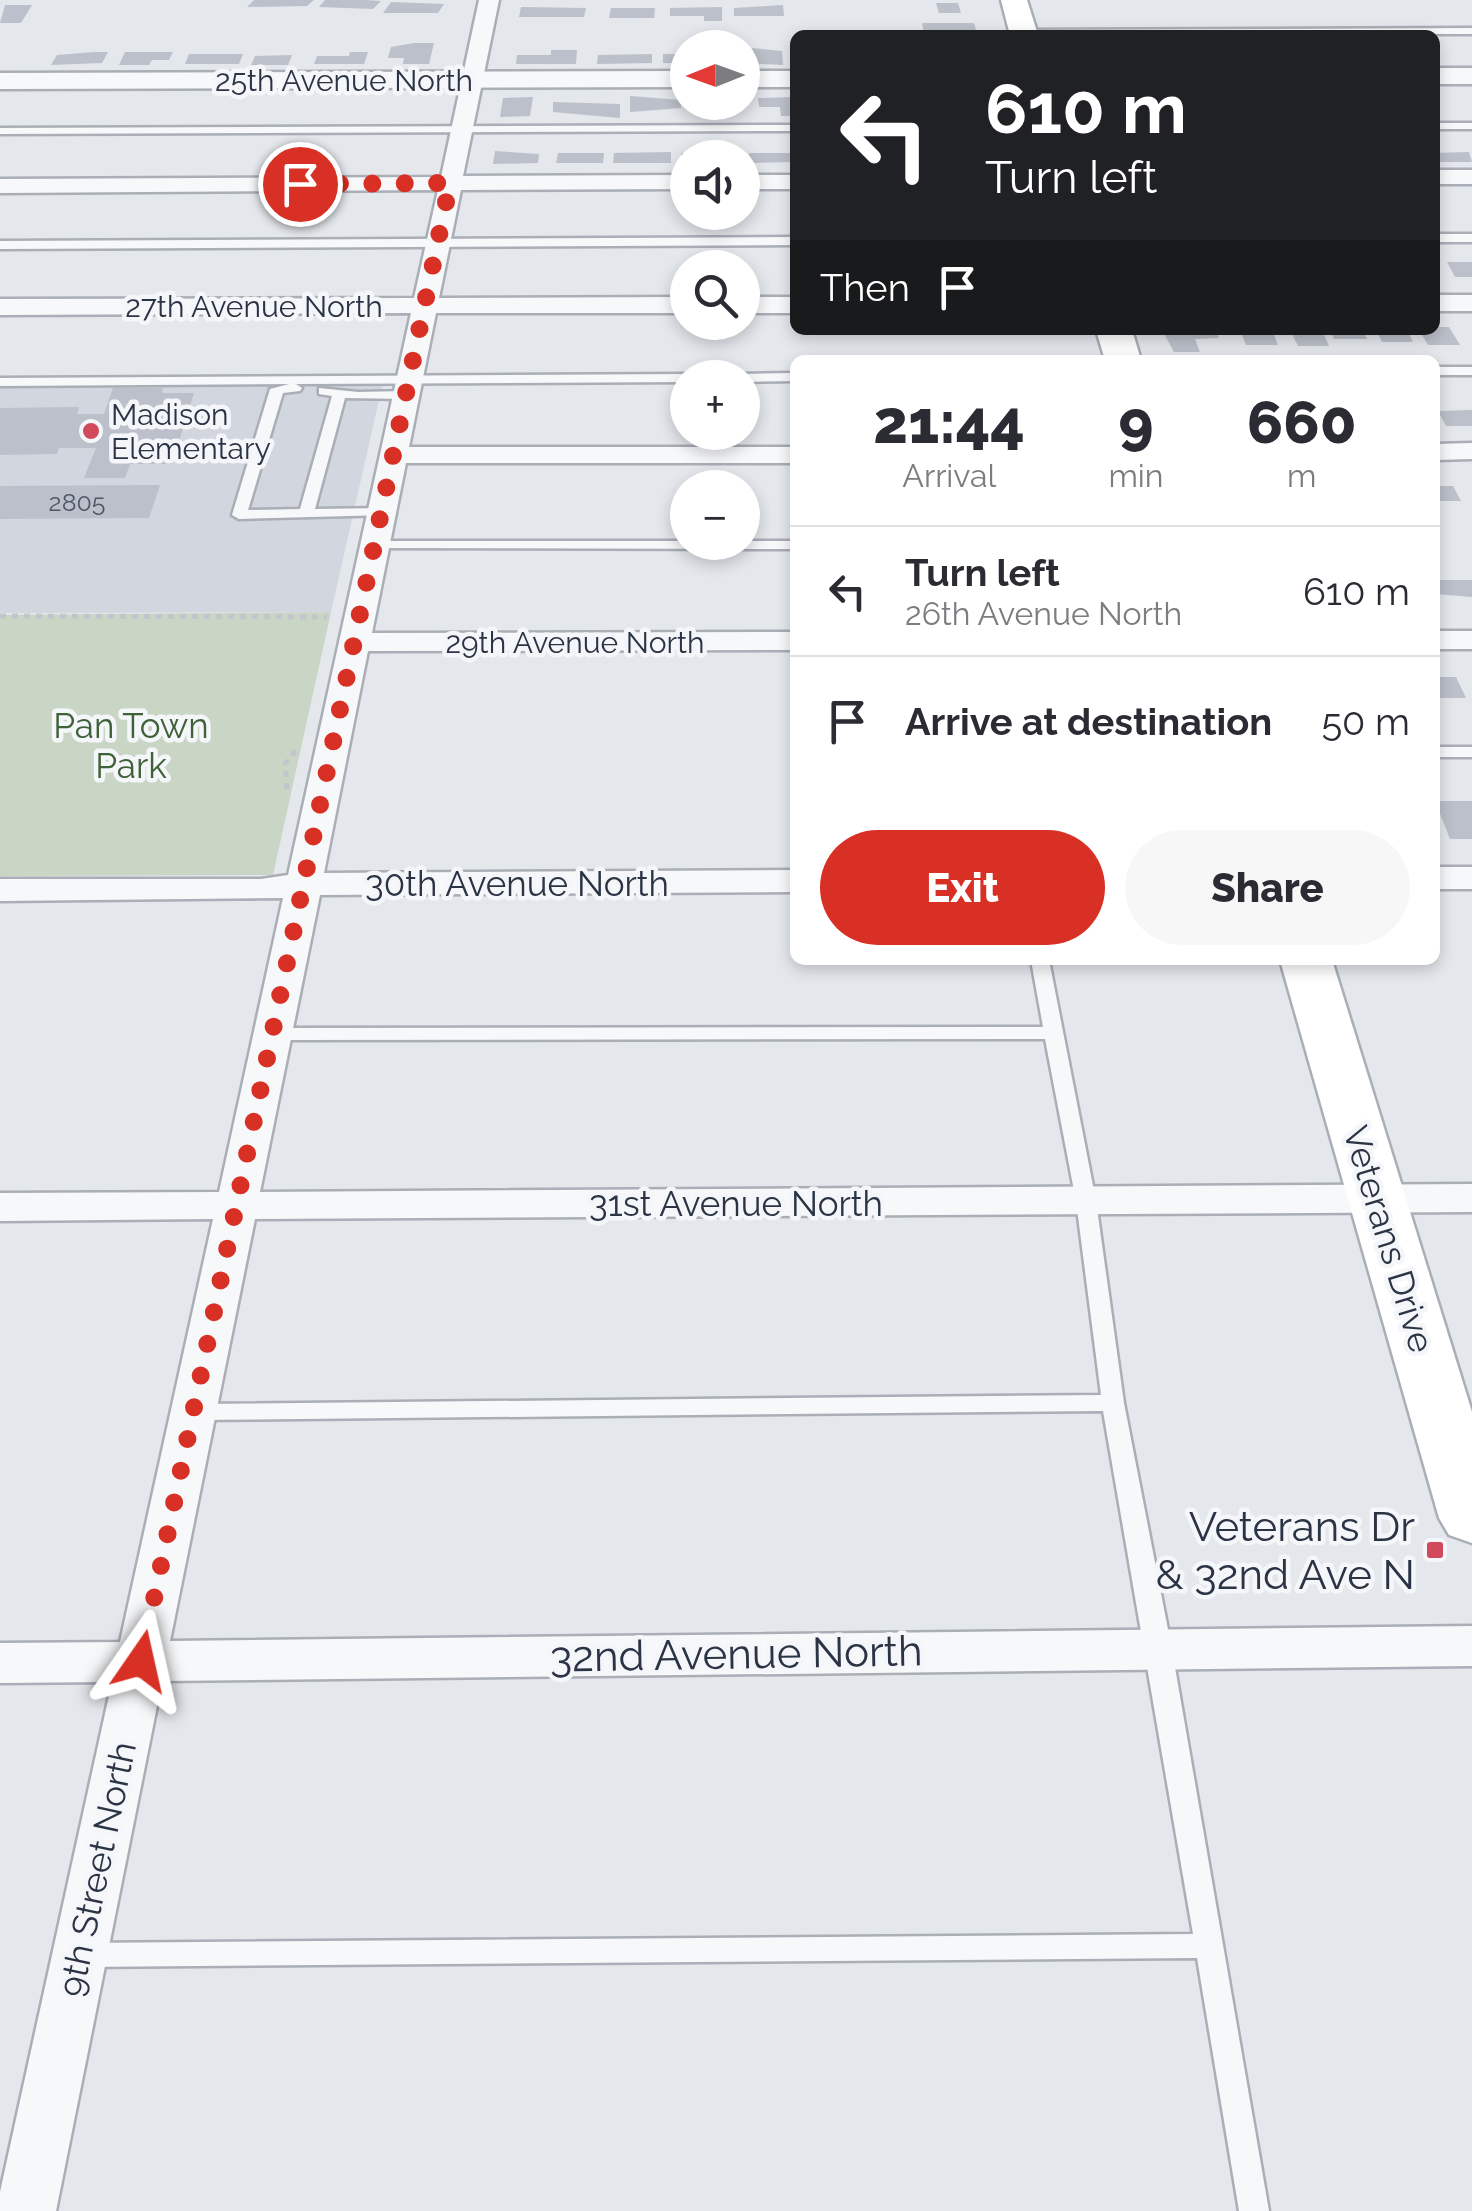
<!DOCTYPE html>
<meta charset="utf-8">
<style>
body{margin:0;font-family:Raleway,sans-serif;background:#f7f7f7;color:#2b2b33;height:100vh;display:flex;flex-direction:column;font-size:38px;white-space:nowrap}
*{box-sizing:border-box;margin:0}
p{font-size:32px;color:#7c7c81}
.icon{flex:none;width:55px;height:55px;fill:none;stroke:currentColor;stroke-width:2;stroke-linecap:round;stroke-linejoin:round}
.map{position:relative;flex:1;overflow:hidden}
.side{position:absolute;left:790px;top:355px;width:650px;height:610px;display:flex;flex-direction:column;background:#fff;border-radius:15px;box-shadow:0 5px 15px #0003}
.side>*{flex:none}
.top-card{position:absolute;left:790px;top:30px;width:650px;height:305px;border-radius:15px;box-shadow:0 5px 15px #0003;background:#202124;color:#fff;overflow:hidden}
.needle{width:65px;rotate:269deg}
.tools{position:absolute;left:670px;top:30px;display:grid;gap:20px}
.tools a{display:grid;place-items:center;width:90px;height:90px;border-radius:50%;background:#fff;box-shadow:0 5px 15px #0003;font-size:50px}
.pin{position:absolute;display:grid;place-items:center;width:85px;height:85px;color:#fff;margin:-42px;border:5px solid #fff;border-radius:50%;box-shadow:0 2px 10px #0007}
.me{position:absolute;width:110px;margin:-55px;rotate:11deg;stroke-linejoin:round;filter:drop-shadow(0 0 8px #0008)}
.turn{display:flex;align-items:center;gap:35px;height:210px;padding:0 30px;font-size:45px}
.turn .icon{width:130px;height:130px;stroke-width:2.5}
.turn b{display:block;font-size:70px;line-height:85px}
.then{display:flex;align-items:center;height:95px;padding:0 30px;background:#0003;gap:20px;font-size:38px}
.eta{display:flex;justify-content:space-evenly;align-items:center;height:170px;text-align:center}
.eta b{font-size:60px;font-weight:800;line-height:70px}
.primary-button{display:flex;gap:20px;margin-top:auto;padding:20px 30px}
.primary-button a{flex:1;height:115px;border-radius:60px;background:#d93025;color:#fff;font-size:40px;font-weight:800;line-height:115px;text-align:center}
.primary-button a+a{background:#f7f7f7;color:#2b2b33}
ul{padding:0;list-style:none}
li{display:flex;align-items:center;gap:30px;height:130px;padding:0 30px;border-top:2px solid #e1e1e2}
li div{flex:1}
li b{display:block;font-size:38px}
li em{font-style:normal}
.map>svg:first-child{display:block}
.built{fill:#d2d6de}
.green{fill:#c9d6c5}
.building{fill:#bbc0ca}
.lines{fill:none;stroke-linecap:round;stroke-linejoin:round}
.service-casing{stroke:#a9aeb7;stroke-width:5}
.minor-casing{stroke:#a9aeb7;stroke-width:5}
.tertiary-casing{stroke:#a9aeb7;stroke-width:5}
.secondary-casing{stroke:#a9aeb7;stroke-width:5}
.path{stroke:#c2c5cb;stroke-width:5;stroke-dasharray:6 6;stroke-linecap:butt}
.service{fill:#f7f8fa;fill-rule:evenodd}
.minor{fill:#f7f8fa;fill-rule:evenodd}
.tertiary{fill:#f7f8fa;fill-rule:evenodd}
.secondary{fill:#fff;fill-rule:evenodd}
.route{stroke:#d93025;stroke-width:18;stroke-dasharray:0 32.4}
.poi-dot{fill:#d1495b;stroke:#f4f6f9;stroke-width:4}
.labels{text-anchor:middle;dominant-baseline:central;stroke-width:9;stroke-linejoin:round;paint-order:stroke}
.far-number-label{font-size:25px;fill:#4f5766}
.far-street-label{font-size:30px;fill:#2b3445;stroke:#f4f6f9}
.far-poi-label{font-size:30px;fill:#2b3445;stroke:#f4f6f9;text-anchor:start}
.park-label{font-size:35px;fill:#3f6138;stroke:#f4f6f9}
.street-label{font-size:35px;fill:#2b3445;stroke:#f4f6f9}
.near-poi-label{font-size:42px;fill:#2b3445;stroke:#f4f6f9;text-anchor:end}
.near-street-label{font-size:42px;fill:#2b3445;stroke:#f4f6f9}
</style>
<div class="map">
<svg width="1472" height="2211" viewBox="0 0 1472 2211">
<rect width="100%" height="100%" fill="#e4e7ec"/>
<path class="built" d="M383 382 331 612 0 613V383Z"/>
<path class="green" d="M331 612 273 875 0 876V615Z"/>
<g class="building">
<path d="M254 0H314L307 6 247 7Z"/>
<path d="M325 0H365L381 1 373 9 319 7Z"/>
<path d="M391 2 444 4 438 13H383Z"/>
<path d="M936 3H958L961 13H939Z"/>
<path d="M5 5H32L21 23H0Z"/>
<path d="M783 5 784 16H734V8Z"/>
<path d="M521 7 586 8 584 17H519Z"/>
<path d="M722 7V21H704V16H670V8Z"/>
<path d="M611 8H655L654 18H609Z"/>
<path d="M922 23H974L977 34H924Z"/>
<path d="M414 43H434L429 64H403L404 58H388L391 47Z"/>
<path d="M752 48 782 51 783 65 742 63V53H753Z"/>
<path d="M551 50H577L576 64H516L517 55H551Z"/>
<path d="M95 52H108L102 63 51 65 57 55Z"/>
<path d="M125 52H173L169 60H152L149 65H119Z"/>
<path d="M350 52H368L364 64H314L317 56H349Z"/>
<path d="M189 54H243L239 64H185Z"/>
<path d="M652 54V63L597 64 598 55Z"/>
<rect x="663" y="54" width="25" height="9"/>
<path d="M292 55 288 65H251L255 56Z"/>
<path d="M630 96 681 100V108L630 112Z"/>
<path d="M533 97 530 116 500 117 503 98Z"/>
<path d="M795 97V116H781L780 107H759L758 98Z"/>
<path d="M553 102 620 104V118L553 112Z"/>
<path d="M495 151 539 154 538 163 493 164Z"/>
<path d="M671 152V163H613L614 153Z"/>
<path d="M1469 152 1472 162H1435V153Z"/>
<path d="M558 153H604L603 163H556Z"/>
<path d="M681 153H728V158H688V163H681Z"/>
<path d="M749 153H790L791 162 749 163Z"/>
<path d="M1447 262H1472V277H1455Z"/>
<path d="M1435 327H1449L1460 345H1428L1419 330Z"/>
<path d="M1162 330H1215L1219 338 1195 339 1200 352H1174Z"/>
<path d="M1240 330H1272L1278 345H1246Z"/>
<path d="M1290 330H1322L1329 346H1298Z"/>
<path d="M1330 330H1363L1367 339H1334Z"/>
<path d="M1376 330H1407L1413 342H1382Z"/>
<path d="M113 388H163L162 393H194L172 464H130L125 478H84L96 448H59L57 454 0 455V408L79 407 77 414H104Z"/>
<path d="M1472 410V426H1446L1438 411Z"/>
<path d="M160 485 149 518 0 519V486Z"/>
<path d="M1435 486H1453L1461 501H1435Z"/>
<path d="M1435 580H1472V597L1435 594Z"/>
<path d="M1435 677H1456L1466 698H1435Z"/>
<path d="M1435 801H1472V839H1450Z"/>
</g>
<g class="lines">
<g class="service-casing">
<g id="service">
<path d="M1472 28V34L1019 33 1024 30Z"/>
<rect x="1435" y="123" width="37" height="6"/>
<path d="M795 125V131L0 134V128Z"/>
<rect x="1435" y="234" width="37" height="8"/>
<path d="M795 237V245L0 249V241Z"/>
<rect x="1435" y="367" width="37" height="8"/>
<path d="M795 373V381L742 382V378H736L742 374Z"/>
<path d="M688 374 694 378H688V382L296 384 302 388 300 391 283 393 248 510 300 509 332 396 319 394V388L358 392 406 391 413 395 406 399 345 398 315 509 383 508 388 509V515L239 519 232 515 270 389 289 384 0 386V378Z"/>
<path d="M375 541H795V549L370 548 368 545Z"/>
<rect x="1435" y="747" width="37" height="10"/>
<path d="M1031 960H1049L1096 1201 1124 1403 1172 1650 1269 2211H1239L1197 1958 81 1967 71 1964 67 1955 71 1946 81 1943 1193 1934 1103 1411 193 1420 185 1418 182 1412 185 1406 193 1404 1101 1395 1076 1201 1045 1039 272 1040 262 1034 272 1028 1043 1027Z"/>
</g>
</g>
<g class="minor-casing">
<g id="minor">
<path d="M479 0H499L463 176 688 175V189L461 190 439 298 688 297V313H436L409 447H795V463H406L372 633 795 632V650L368 651 324 873 795 870V892L320 895 260 1192 1472 1184V1212L255 1219 170 1641 1472 1626V1666L162 1681 56 2211H0V2192L112 1682 0 1683V1643L120 1642 213 1219 0 1221V1193L219 1192 283 898 0 901V879H261L288 875 411 313 0 315V299L414 298 438 190 0 193V179L441 177Z"/>
<rect x="1435" y="170" width="37" height="14"/>
<rect x="742" y="175" width="53" height="14"/>
<rect x="1435" y="295" width="37" height="16"/>
<rect x="742" y="297" width="53" height="16"/>
<path d="M1472 443V459L1435 460V444Z"/>
<rect x="1435" y="631" width="37" height="18"/>
<rect x="1435" y="867" width="37" height="22"/>
</g>
</g>
<g class="tertiary-casing">
<g id="tertiary">
<rect x="1435" y="68" width="37" height="16"/>
<path d="M688 71V87L0 89V73Z"/>
<rect x="742" y="71" width="53" height="16"/>
</g>
</g>
<g class="secondary-casing">
<g id="secondary">
<path d="M1001 0H1027L1038 35H1010Z"/>
<path d="M1096 330H1132L1141 360H1105Z"/>
<path d="M1280 960H1332L1472 1412V1543L1449 1535 1439 1518Z"/>
</g>
</g>
<g class="path">
<path d="M0 616 327 617"/>
<path d="M287 789 285 764 296 750"/>
</g>
<use href="#service" class="service"/>
<use href="#minor" class="minor"/>
<use href="#tertiary" class="tertiary"/>
<use href="#secondary" class="secondary"/>
</g>
<g class="lines">
<path class="route" d="M141 1661 450 183 300 184"/>
</g>
<g class="poi-dot">
<circle cx="91" cy="431" r="10"/>
<rect x="1425" y="1540" width="20" height="20" rx="5"/>
</g>
<g class="labels">
<g class="far-number-label">
<text x="77" y="502">2805</text>
</g>
<g class="far-street-label">
<text x="344" y="80">25th Avenue North</text>
<text x="254" y="306">27th Avenue North</text>
<text x="575" y="642">29th Avenue North</text>
</g>
<g class="far-poi-label">
<text x="111" y="414">Madison<tspan x="111" dy="34">Elementary</tspan></text>
</g>
<g class="park-label">
<text x="131" y="725">Pan Town<tspan x="131" dy="40">Park</tspan></text>
</g>
<g class="street-label">
<text x="517" y="883">30th Avenue North</text>
<text x="736" y="1203">31st Avenue North</text>
<text transform="translate(1389 1239) rotate(73)">Veterans Drive</text>
<text transform="translate(97 1869) rotate(-78)">9th Street North</text>
</g>
<g class="near-poi-label">
<text x="1415" y="1526">Veterans Dr<tspan x="1415" dy="48">&amp; 32nd Ave N</tspan></text>
</g>
<g class="near-street-label">
<text transform="translate(736 1654) rotate(-1)">32nd Avenue North</text>
</g>
</g>
</svg>
<div class="tools">
<a><svg class="needle" viewBox="-14 -14 28 28"><path d="M0-13l5 13h-10z" fill="#e53935"/><path d="M0 13l5-13h-10z" fill="#7c7c81"/></svg></a>
<a><svg class="icon" aria-label="sound" viewBox="0 0 24 24"><path d="M4 9h4l5-4v14l-5-4H4zM17 9q2 3 0 6"/></svg></a>
<a><svg class="icon" aria-label="search" viewBox="0 0 24 24"><circle cx="10" cy="10" r="6"/><path d="M15 15l6 6"/></svg></a>
<a>+</a>
<a>−</a>
</div>
<div class="pin" style="left:300px;top:184px;background:#d93025"><svg class="icon" aria-label="arrive" viewBox="0 0 24 24"><path d="M6 21V4h12l-3 4 3 4H6"/></svg></div>
<svg class="me" style="left:141px;top:1661px" viewBox="-20 -20 40 40"><path d="M0-17L14 15 0 8-14 15z" fill="#d93025" stroke="#fff" stroke-width="4"/></svg>
<div class="top-card">
<div class="turn"><svg class="icon" aria-label="left" viewBox="0 0 24 24"><path d="M17 20v-9H6M10 6l-5 5 5 5"/></svg><div><b>610 m</b>Turn left</div></div>
<div class="then">Then<svg class="icon" aria-label="arrive" viewBox="0 0 24 24"><path d="M6 21V4h12l-3 4 3 4H6"/></svg></div>
</div>
<section class="side">
<div class="eta">
<div><b>21:44</b><p>Arrival</p></div>
<div><b>9</b><p>min</p></div>
<div><b>660</b><p>m</p></div>
</div>
<ul>
<li><svg class="icon" aria-label="left" viewBox="0 0 24 24"><path d="M17 20v-9H6M10 6l-5 5 5 5"/></svg><div><b>Turn left</b><p>26th Avenue North</p></div><em>610 m</em></li>
<li><svg class="icon" aria-label="arrive" viewBox="0 0 24 24"><path d="M6 21V4h12l-3 4 3 4H6"/></svg><div><b>Arrive at destination</b></div><em>50 m</em></li>
</ul>
<div class="primary-button"><a>Exit</a><a>Share</a></div>
</section>
</div>
